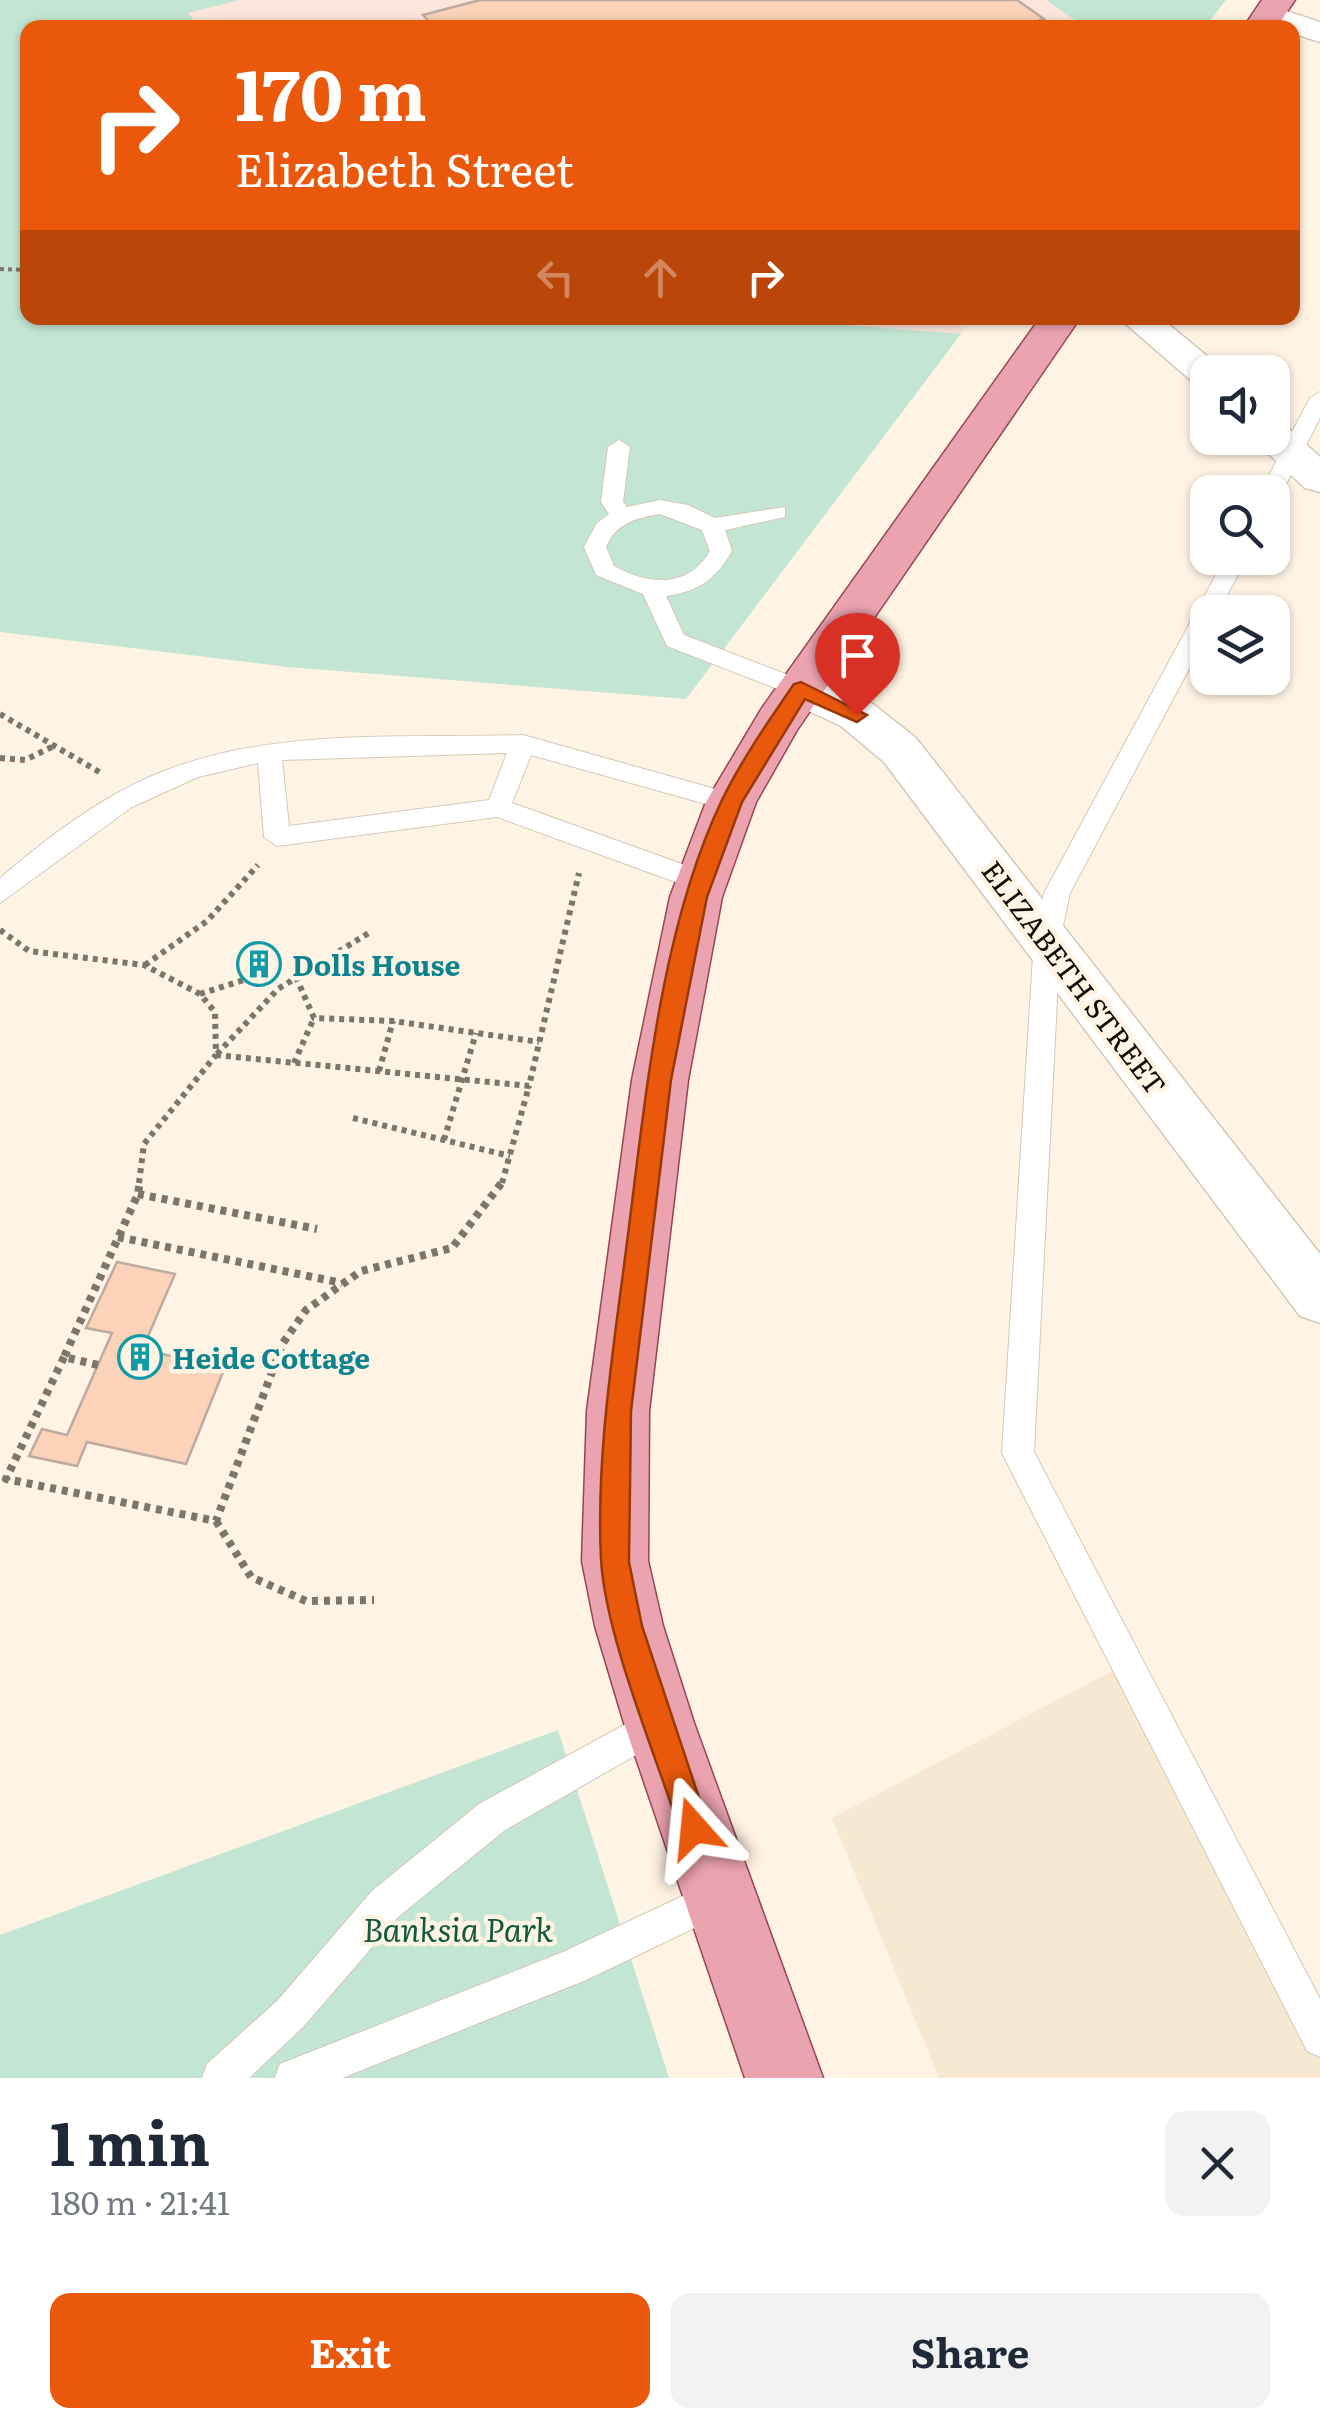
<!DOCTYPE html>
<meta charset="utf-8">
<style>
body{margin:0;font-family:Literata,serif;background:#f2f2f3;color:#1f2937;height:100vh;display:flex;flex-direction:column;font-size:38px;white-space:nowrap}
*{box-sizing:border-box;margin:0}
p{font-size:32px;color:#747a83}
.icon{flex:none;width:55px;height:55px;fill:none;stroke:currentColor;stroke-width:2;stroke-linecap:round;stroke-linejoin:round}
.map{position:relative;height:2078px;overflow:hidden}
.drawer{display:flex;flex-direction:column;background:#fff;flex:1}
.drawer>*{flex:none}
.top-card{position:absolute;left:20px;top:20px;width:1280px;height:305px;border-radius:20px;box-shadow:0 2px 8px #0004;background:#ea580c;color:#fff;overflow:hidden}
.tools{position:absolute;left:1190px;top:355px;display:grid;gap:20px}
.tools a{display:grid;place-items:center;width:100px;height:100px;border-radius:20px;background:#fff;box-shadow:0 2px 8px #0004;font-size:50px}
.pin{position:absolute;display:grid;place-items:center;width:85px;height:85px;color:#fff;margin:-102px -42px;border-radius:50% 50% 50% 0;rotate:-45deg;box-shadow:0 0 10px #0007}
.pin .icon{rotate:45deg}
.me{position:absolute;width:110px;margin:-55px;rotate:342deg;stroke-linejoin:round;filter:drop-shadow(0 0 8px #0008)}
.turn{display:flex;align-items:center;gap:35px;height:210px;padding:0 50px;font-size:45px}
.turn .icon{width:130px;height:130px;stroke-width:2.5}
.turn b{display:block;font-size:70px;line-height:85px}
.lanes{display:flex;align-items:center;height:95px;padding:0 50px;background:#0003;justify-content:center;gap:50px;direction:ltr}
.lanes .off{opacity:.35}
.round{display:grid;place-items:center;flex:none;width:105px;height:105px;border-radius:20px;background:#f2f2f3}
.head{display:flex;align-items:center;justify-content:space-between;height:170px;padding:0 50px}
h1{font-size:60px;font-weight:700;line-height:75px}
.action{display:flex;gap:20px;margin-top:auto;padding:20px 50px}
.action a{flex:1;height:115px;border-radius:20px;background:#ea580c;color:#fff;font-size:40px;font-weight:700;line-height:115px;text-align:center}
.action a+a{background:#f2f2f3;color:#1f2937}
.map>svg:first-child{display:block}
.built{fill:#f7e8d1}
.industrial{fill:#fee5dc}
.green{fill:#c2e6d3}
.building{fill:#fcd2b8;stroke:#bcaba0;stroke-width:2.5}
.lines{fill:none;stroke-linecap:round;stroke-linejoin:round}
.lane-casing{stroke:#d4c8b9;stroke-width:2}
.street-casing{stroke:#d4c8b9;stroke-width:3}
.primary-casing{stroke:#964653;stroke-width:3}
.path-far2{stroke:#7c756b;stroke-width:4;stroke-dasharray:4 4;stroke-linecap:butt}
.path-far1{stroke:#7c756b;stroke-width:6;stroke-dasharray:5 5;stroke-linecap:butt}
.path{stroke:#7c756b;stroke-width:8;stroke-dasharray:6 6;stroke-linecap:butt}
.lane{fill:#fff;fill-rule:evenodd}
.street{fill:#fff;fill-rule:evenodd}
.primary{fill:#eca3b0;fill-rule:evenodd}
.route{fill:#ea580c;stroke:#983908;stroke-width:2.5}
.labels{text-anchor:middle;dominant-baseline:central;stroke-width:9;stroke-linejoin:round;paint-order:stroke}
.culture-label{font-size:28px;font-weight:bold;fill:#0d838f;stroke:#fff3e3;text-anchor:start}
.street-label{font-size:28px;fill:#0f0c07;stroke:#fff3e3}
.near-park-label{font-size:32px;font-style:italic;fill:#125a3f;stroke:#fff3e3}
</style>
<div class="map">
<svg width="1320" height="2078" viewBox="0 0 1320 2078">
<rect width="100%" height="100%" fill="#fff3e3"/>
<path class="built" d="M1135 1659 1320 2009V2078H939L832 1818Z"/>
<g class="industrial">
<path d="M240 0H1046L1085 27 200 28 187 13Z"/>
<path d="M755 318H973L961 334Z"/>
</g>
<g class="green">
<path d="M0 0H240L188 13 200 27 28 28V318H755L961 334 686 699 288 667 0 632Z"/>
<path d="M1046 0H1226L1205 27H1085Z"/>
<path d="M558 1730 669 2078H0V1935Z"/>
</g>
<g class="building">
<path d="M480 0H1017L1044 19 1019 28H435L423 15Z"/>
<path d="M269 947 278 973 260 979 257 972 247 975 241 956Z"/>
<path d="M117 1262 175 1274 142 1350 225 1367 186 1464 87 1442 77 1466 29 1456 42 1429 67 1435 112 1333 86 1328Z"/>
</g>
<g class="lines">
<g class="lane-casing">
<g id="lane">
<path d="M1320 392V418L1282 492 1272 498V492H1260L1310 398Z"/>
<path d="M619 440 630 447 623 502 627 507 660 500 688 505 715 518 785 507V517L725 530 732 551C716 579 699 591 666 596L684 635 809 683 813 689 809 695H793L667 646 643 594 596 575 584 547 597 523 609 514 601 502 608 447ZM660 514 702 530 710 551C688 589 648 585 614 566L606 547C616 523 636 518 660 514Z"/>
<path d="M1225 558H1247L1218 612H1208V633L1070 893 1060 940 1034 1452 1320 1999V2057L1307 2051 1002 1453 1034 940 1044 893Z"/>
<path d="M523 735 740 796 743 802 740 808 731 811 531 755 512 803 710 874 714 881 710 888H692L497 817 277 846 264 837 258 763 198 777 132 807 0 903V878C45 840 91 804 145 779 261 726 398 739 523 735ZM507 753 489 800 289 826 282 760Z"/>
<path d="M659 1706 671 1711 676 1723 671 1735 505 1830 398 1917 304 2026 249 2078H202L207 2064 278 2000 372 1891 479 1804Z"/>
<path d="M717 1880 730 1885 735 1898 730 1911 586 1980 342 2078H275L280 2064 563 1952Z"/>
</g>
</g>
<g class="street-casing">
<g id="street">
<path d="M1268 5 1320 22V42L1292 33V28L1257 22 1252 15Z"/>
<path d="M1119 318H1161L1226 372H1208V387L1194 383Z"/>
<path d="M1272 423 1286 426 1320 457V492L1305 488 1258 444 1254 438H1272Z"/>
<path d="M801 673 873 704 916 738 1320 1254V1323L1300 1316 884 762 841 726 785 700 778 689 785 678Z"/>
</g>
</g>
<g class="primary-casing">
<g id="primary">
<path d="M1262 0H1295L1276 28H1243Z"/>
<path d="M1040 318H1080L797 730 756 802 722 897 688 1080 649 1411 648 1561 663 1626 694 1723 823 2078H745L624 1723 595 1626 582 1561 587 1411 632 1080 670 897 706 802 762 708Z"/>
</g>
</g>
<path class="path-far2" d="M0 269 28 270"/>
<g class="path-far1">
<path d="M0 714 101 773"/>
<path d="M0 758 25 760 56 745"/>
<path d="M0 930 29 951 144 965 200 994 215 1012 216 1055 144 1144 139 1183"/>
<path d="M145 965 207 921 258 865"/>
<path d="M296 977 314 1018 393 1021 539 1042"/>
<path d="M200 994 253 977"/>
<path d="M217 1054 278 989 372 931"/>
<path d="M216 1055 529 1086 579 873"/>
<path d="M294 1063 314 1018"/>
<path d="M379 1071 393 1021"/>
<path d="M353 1118 510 1156"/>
<path d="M444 1140 476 1033"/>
<path d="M502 1183 529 1086"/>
</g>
<g class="path">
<path d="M138 1194 317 1229"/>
<path d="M118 1237 342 1283"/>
<path d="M64 1357 6 1479 216 1521 283 1343 306 1310 361 1271 452 1248 503 1181"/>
<path d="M98 1365 64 1357 138 1194 140 1181"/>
<path d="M216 1521 251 1577 306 1601 374 1600"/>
</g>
<use href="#lane" class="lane"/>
<use href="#street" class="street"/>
<use href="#primary" class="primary"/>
</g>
<path class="route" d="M801 682 867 715 857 722 805 699 742 802 707 897 671 1080 631 1411 629 1562 642 1626 709 1828 704 1838 694 1843 683 1838 679 1828C655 1753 605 1635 601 1559 596 1456 613 1352 626 1250 645 1106 659 931 722 800 742 759 768 722 794 684Z"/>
<defs>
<g id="building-ring" transform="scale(2.25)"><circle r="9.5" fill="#fff3e3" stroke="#0f9aa8" stroke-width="1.5"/><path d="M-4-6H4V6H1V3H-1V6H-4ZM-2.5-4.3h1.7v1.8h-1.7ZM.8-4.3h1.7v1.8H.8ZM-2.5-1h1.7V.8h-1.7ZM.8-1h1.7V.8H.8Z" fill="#0f9aa8"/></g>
</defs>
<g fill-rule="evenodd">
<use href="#building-ring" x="259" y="964"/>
<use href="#building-ring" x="140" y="1357"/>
</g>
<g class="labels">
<g class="culture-label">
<text x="292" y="964">Dolls House</text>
<text x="172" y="1357">Heide Cottage</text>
</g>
<g class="street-label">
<text transform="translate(1075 977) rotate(53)">ELIZABETH STREET</text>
</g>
<g class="near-park-label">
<text x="458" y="1928">Banksia Park</text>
</g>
</g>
</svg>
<div class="tools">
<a><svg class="icon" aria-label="sound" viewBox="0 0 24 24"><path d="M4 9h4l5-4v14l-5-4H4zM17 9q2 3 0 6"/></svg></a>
<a><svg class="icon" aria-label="search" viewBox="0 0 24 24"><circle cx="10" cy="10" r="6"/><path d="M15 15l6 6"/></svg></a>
<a><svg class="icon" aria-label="layers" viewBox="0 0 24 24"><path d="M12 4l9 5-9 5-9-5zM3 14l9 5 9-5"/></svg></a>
</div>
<div class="pin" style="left:857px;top:715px;background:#d93025"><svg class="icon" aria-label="arrive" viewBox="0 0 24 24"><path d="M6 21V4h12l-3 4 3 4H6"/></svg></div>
<svg class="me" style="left:694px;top:1828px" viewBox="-20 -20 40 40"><path d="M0-17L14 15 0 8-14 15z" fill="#ea580c" stroke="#fff" stroke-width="4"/></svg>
<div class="top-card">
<div class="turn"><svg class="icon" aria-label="right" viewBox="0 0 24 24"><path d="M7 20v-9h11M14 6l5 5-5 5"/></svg><div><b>170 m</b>Elizabeth Street</div></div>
<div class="lanes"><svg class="icon off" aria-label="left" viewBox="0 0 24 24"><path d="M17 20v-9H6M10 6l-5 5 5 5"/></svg><svg class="icon off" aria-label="ahead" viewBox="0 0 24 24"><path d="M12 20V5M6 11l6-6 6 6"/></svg><svg class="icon" aria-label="right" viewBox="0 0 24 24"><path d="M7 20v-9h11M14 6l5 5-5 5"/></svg></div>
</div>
</div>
<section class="drawer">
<div class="head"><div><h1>1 min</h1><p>180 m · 21:41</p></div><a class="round"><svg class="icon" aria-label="close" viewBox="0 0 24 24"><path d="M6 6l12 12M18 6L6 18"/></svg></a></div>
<div class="action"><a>Exit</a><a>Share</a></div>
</section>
